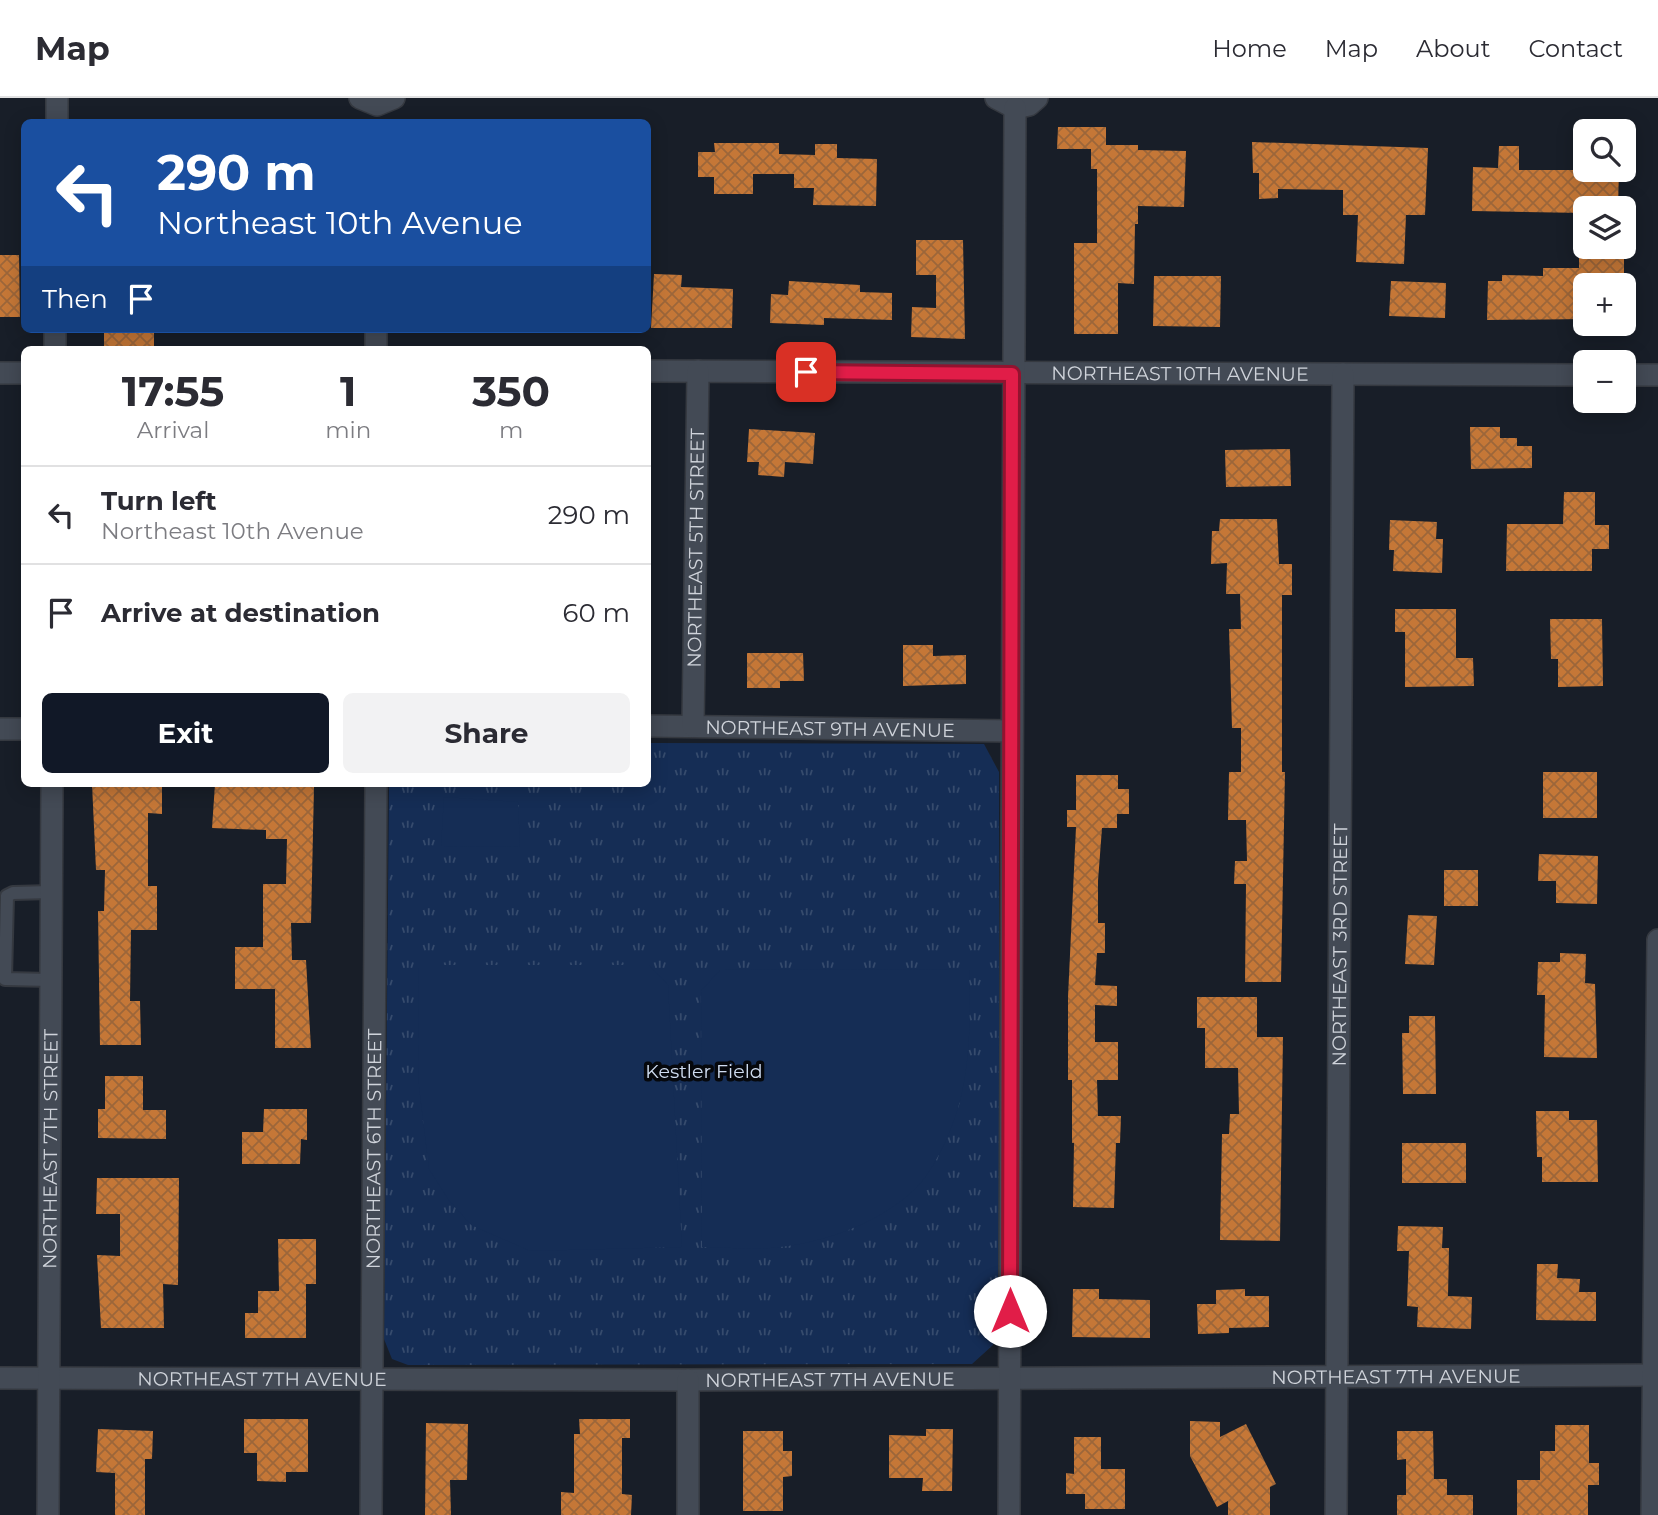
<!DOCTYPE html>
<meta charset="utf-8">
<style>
body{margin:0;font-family:Montserrat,sans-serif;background:#f2f2f3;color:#2b2b33;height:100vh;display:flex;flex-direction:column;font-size:26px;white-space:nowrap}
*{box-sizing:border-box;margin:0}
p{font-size:23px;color:#7c7c81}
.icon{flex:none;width:38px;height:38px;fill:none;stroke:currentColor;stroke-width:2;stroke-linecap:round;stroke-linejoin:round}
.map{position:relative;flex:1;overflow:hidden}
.panel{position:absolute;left:21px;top:248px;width:630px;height:441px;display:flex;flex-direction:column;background:#fff;border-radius:10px;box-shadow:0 4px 18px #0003}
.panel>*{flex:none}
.banner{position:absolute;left:21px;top:21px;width:630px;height:214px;border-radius:10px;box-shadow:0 4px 18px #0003;background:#1a4fa0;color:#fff;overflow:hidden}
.buttons{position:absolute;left:1573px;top:21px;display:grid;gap:14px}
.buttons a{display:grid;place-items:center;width:63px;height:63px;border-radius:10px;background:#fff;box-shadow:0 4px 18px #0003;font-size:35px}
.pin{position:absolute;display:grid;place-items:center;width:60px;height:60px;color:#fff;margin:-30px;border-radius:14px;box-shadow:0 4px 10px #0006}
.me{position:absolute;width:77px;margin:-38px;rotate:0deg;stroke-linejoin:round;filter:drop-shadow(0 0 5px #0008)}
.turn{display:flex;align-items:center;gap:24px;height:147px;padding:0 21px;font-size:32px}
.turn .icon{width:91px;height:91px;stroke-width:2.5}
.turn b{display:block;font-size:49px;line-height:60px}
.then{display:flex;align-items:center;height:66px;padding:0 21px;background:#0003;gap:14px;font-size:26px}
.eta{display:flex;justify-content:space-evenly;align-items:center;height:119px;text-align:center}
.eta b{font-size:42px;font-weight:700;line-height:49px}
.cta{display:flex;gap:14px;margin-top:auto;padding:14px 21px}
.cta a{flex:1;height:80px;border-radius:10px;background:#111827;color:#fff;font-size:28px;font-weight:700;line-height:80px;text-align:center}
.cta a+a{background:#f2f2f3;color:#2b2b33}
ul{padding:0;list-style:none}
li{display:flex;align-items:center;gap:21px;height:98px;padding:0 21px;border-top:2px solid #e1e1e2}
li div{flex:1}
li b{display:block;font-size:26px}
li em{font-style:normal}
header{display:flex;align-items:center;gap:42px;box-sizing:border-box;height:98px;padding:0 35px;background:#fff;border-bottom:2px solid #e1e1e2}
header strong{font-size:33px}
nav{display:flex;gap:38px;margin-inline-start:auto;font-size:24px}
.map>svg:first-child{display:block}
.park{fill:url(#park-tufts)}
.pitch{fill:#152d55}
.building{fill:url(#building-cross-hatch)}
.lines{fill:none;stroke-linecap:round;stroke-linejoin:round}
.service-casing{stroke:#353940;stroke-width:16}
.minor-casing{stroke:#353940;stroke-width:24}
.service{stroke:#434a55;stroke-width:12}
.minor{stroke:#434a55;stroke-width:21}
.route-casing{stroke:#92132f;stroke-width:18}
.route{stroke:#e11d48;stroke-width:12}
.labels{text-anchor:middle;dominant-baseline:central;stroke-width:7;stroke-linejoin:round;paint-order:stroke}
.street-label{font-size:19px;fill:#cfd3da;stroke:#06080c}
.park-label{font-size:19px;fill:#d0ddf1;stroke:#06080c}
</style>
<header>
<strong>Map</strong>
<nav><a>Home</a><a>Map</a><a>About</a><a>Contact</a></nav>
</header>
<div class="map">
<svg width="1658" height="1417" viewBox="0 0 1658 1417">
<defs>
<pattern id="park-tufts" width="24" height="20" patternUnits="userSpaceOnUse" patternTransform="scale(1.75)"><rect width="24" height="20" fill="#152d55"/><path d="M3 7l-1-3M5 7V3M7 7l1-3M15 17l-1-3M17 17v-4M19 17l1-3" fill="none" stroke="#364b6d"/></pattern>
<pattern id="building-cross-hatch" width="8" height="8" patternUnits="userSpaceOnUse" patternTransform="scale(1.75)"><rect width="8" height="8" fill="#c57737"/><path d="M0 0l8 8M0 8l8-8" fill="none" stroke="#9c663a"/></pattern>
</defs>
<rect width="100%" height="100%" fill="#181e28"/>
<path class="park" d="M648 645 984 646 999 674V1213L993 1247 972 1266 408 1267 392 1261 384 1241 389 686H648Z"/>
<g class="pitch">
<path d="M444 699 518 704 520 749 441 748Z"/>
<path d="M418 867H649L668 887 682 1149 530 1153 471 1127 448 1101 429 1071 419 989Z"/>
<path d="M969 871C970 911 971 954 962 994 956 1024 936 1072 913 1093 876 1127 820 1146 771 1150 748 1152 724 1149 702 1149L701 893 720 872Z"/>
</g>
<g class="building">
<path d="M1058 29H1106V47H1138V52L1186 53 1184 109 1138 108V126H1135L1134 186 1118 185V236H1074V145H1097V71H1091V51H1057Z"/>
<path d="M1252 44 1428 50 1425 117H1406L1404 166 1356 164 1358 117H1343V92L1278 91V100L1259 101V75H1253Z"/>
<path d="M714 45H779V56L815 57V46H837V60L877 61 876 108 813 107 814 90H794V76H753V96H714V79H698V54H715Z"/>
<path d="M1499 48H1519V72H1619L1618 110H1586V115L1472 113 1473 69 1498 70Z"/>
<path d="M916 142H963L965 241 911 239 912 209 936 210V177H916Z"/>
<path d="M0 157H19L20 219H0Z"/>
<path d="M1579 157H1624V187H1586V221L1487 222 1488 183H1502V177L1543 178V170H1579Z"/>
<path d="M654 176 682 177 681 189 733 191 732 230H651Z"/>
<path d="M1154 178H1221L1220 229 1153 228Z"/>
<path d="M789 183 860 187V194L892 195V222L824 220V227L770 225 771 196 788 197Z"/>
<path d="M1391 183 1446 185 1445 220 1389 218Z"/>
<rect x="104" y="231" width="50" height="21"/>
<path d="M1470 329H1500V340H1517V348H1532V370L1471 371Z"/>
<path d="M749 331 815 335 813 366 785 364 784 379 758 377 759 364H747Z"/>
<path d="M1290 351 1291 388 1226 389 1225 352Z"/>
<path d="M1564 394H1595V427H1609V451H1592V473H1506L1507 426H1563Z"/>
<path d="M1220 421H1277L1279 466H1292V497H1282V674H1285L1281 884H1245L1246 786H1234L1235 763H1247L1246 722H1228L1229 674H1241V630H1232L1229 531H1241L1240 496H1226L1227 465 1211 466 1212 433H1219Z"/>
<path d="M1390 422 1437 424 1436 441H1443L1442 475 1393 473 1394 452H1389Z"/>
<path d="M1395 511H1456V560H1473L1474 588 1405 589V534H1395Z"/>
<path d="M1550 521H1602L1603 588 1558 589V561H1551Z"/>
<path d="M903 547H933V558L966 557V586L903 588Z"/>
<path d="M747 555H803L804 583H780V590H747Z"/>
<rect x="1543" y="674" width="54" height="46"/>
<path d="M1076 677H1118V691H1129V716H1117V730H1102L1098 783V825H1105V855H1097L1095 887 1117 888V908L1095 907V944H1118V982H1097L1098 1018H1121L1120 1045H1116L1114 1110 1073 1109 1074 1045H1072V982H1068V899L1076 729H1067V712H1076Z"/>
<path d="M92 686H162V716L148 715V788H157V832H131L130 903H140L141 947H100L98 813H104L105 772H96Z"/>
<path d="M215 686 314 689 311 825H291L292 862H306L311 950H275V891H235V849H263V786H286L287 741H266V732L212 730Z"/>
<path d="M1539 756 1598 758 1597 806 1556 805V783H1538Z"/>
<rect x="1444" y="772" width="34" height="36"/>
<path d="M1408 817 1437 818 1434 867 1405 866Z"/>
<path d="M1560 855 1586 856 1585 885 1595 886 1597 960 1544 959 1545 897H1537L1538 864H1560Z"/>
<path d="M1197 899H1257V939H1283L1280 1143 1220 1142 1222 1036H1229L1230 1016H1239L1238 970H1205V930H1197Z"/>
<path d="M1409 918H1435L1436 996H1403L1402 935H1409Z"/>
<path d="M105 978H143V1012H166V1041L98 1040V1011H105Z"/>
<path d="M264 1011H307V1042L301 1041 300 1066H242V1034H263Z"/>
<path d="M1536 1013H1569V1022H1597L1598 1084H1542V1059H1537Z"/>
<rect x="1402" y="1045" width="64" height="40"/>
<path d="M97 1080H179L178 1187 163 1186 164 1230H101L97 1157 120 1158V1116H96Z"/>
<path d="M1398 1128 1443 1129 1442 1150H1449L1448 1198 1472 1199 1471 1231 1417 1229 1418 1209 1407 1208 1409 1153H1397Z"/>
<path d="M278 1141H316V1186H306V1240H245V1215H258V1193H279Z"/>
<path d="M1537 1166H1558L1557 1180 1580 1181 1579 1194H1596V1223L1536 1222Z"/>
<path d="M1073 1191H1099V1201L1150 1202V1240L1072 1239Z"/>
<path d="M1245 1191V1198H1269V1229L1229 1230V1235L1198 1236 1197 1206H1216V1192Z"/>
<path d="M244 1321H308V1374H286V1384L257 1383V1355H244Z"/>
<path d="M579 1321H630V1340H622V1396L632 1397 631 1417H561V1394L574 1395V1336H580Z"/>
<path d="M1190 1323 1220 1324V1339L1246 1326 1276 1386 1270 1389V1417H1228V1403L1217 1409 1190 1358Z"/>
<path d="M426 1325 468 1326 467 1382H450L451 1417H425Z"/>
<path d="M1555 1327H1589V1365H1599V1387H1588V1417H1517V1382H1540V1353H1555Z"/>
<path d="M98 1331 153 1333 152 1361H145V1417H115V1375L96 1374Z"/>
<path d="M926 1331H953L952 1393H922L923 1380H889V1337L926 1338Z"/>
<path d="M743 1333H783V1353H792V1378L783 1379V1413H743Z"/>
<path d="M1397 1333H1433L1434 1381H1447V1397H1473V1417H1397V1397H1406V1361L1397 1362Z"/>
<path d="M1074 1339H1101V1371H1125V1411H1085V1396H1066V1375L1074 1376Z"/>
</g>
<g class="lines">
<g class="service-casing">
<path id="service" d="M51 882 5 881 7 798 13 795 51 794"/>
</g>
<g class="minor-casing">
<g id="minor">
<path d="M360 0 377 7 394 0"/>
<path d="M996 0 1015 10 1029 7 1037 0"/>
<path d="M57 24V0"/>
<path d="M55 252V231"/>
<path d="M376 252V231"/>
<path id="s1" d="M648 273 1586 277"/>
<path d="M0 275H24"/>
<path d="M1624 277H1658"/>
<path id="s2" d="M648 628 1012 633"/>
<path id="s3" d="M693 628 698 273"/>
<path d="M0 631H24"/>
<path id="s4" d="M0 1280 688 1282 1658 1277"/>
<path d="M688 1282V1417"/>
<path id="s5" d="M48 1417 52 686"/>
<path id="s6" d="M371 1417 376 686"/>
<path d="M1009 1417 1015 10"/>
<path id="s7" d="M1336 1417 1343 276"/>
<path d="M1652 1417 1658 842"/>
</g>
</g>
<use href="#service" class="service"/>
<use href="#minor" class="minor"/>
</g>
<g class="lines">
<g class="route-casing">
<path id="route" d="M806 274 1012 276 1010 1213"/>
</g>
<use href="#route" class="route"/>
</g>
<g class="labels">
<g class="street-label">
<text stroke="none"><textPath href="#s1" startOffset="532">NORTHEAST 10TH AVENUE</textPath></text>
<text stroke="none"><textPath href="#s3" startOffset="178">NORTHEAST 5TH STREET</textPath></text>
<text stroke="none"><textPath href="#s2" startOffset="182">NORTHEAST 9TH AVENUE</textPath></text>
<text stroke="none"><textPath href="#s7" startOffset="570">NORTHEAST 3RD STREET</textPath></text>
<text stroke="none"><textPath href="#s5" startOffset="366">NORTHEAST 7TH STREET</textPath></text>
<text stroke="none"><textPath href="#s6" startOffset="366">NORTHEAST 6TH STREET</textPath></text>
<text stroke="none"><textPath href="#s4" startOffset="1396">NORTHEAST 7TH AVENUE</textPath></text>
<text stroke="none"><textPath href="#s4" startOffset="262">NORTHEAST 7TH AVENUE</textPath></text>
<text stroke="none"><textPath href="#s4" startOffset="830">NORTHEAST 7TH AVENUE</textPath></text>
</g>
<g class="park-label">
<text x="704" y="973">Kestler Field</text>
</g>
</g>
</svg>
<div class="buttons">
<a><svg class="icon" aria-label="search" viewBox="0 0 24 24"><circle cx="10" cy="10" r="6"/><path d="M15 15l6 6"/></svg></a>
<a><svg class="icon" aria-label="layers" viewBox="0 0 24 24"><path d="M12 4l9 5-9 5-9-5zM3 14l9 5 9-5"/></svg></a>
<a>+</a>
<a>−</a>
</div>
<div class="pin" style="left:806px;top:274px;background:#d93025"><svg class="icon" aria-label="arrive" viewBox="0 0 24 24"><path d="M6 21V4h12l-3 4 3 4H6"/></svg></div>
<svg class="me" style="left:1010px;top:1213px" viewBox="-20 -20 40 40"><circle r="19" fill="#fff"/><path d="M0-13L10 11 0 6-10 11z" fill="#e11d48"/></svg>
<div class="banner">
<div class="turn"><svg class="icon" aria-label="left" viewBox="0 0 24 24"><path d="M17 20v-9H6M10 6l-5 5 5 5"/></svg><div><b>290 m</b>Northeast 10th Avenue</div></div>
<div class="then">Then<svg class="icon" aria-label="arrive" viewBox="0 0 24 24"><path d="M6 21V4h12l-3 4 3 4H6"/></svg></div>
</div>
<section class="panel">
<div class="eta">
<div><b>17:55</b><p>Arrival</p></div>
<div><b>1</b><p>min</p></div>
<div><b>350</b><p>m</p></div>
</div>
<ul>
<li><svg class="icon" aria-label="left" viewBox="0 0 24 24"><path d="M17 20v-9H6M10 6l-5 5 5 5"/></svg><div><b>Turn left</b><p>Northeast 10th Avenue</p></div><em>290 m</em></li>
<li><svg class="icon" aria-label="arrive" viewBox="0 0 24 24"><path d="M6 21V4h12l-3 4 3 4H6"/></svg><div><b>Arrive at destination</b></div><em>60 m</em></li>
</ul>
<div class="cta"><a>Exit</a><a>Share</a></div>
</section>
</div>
